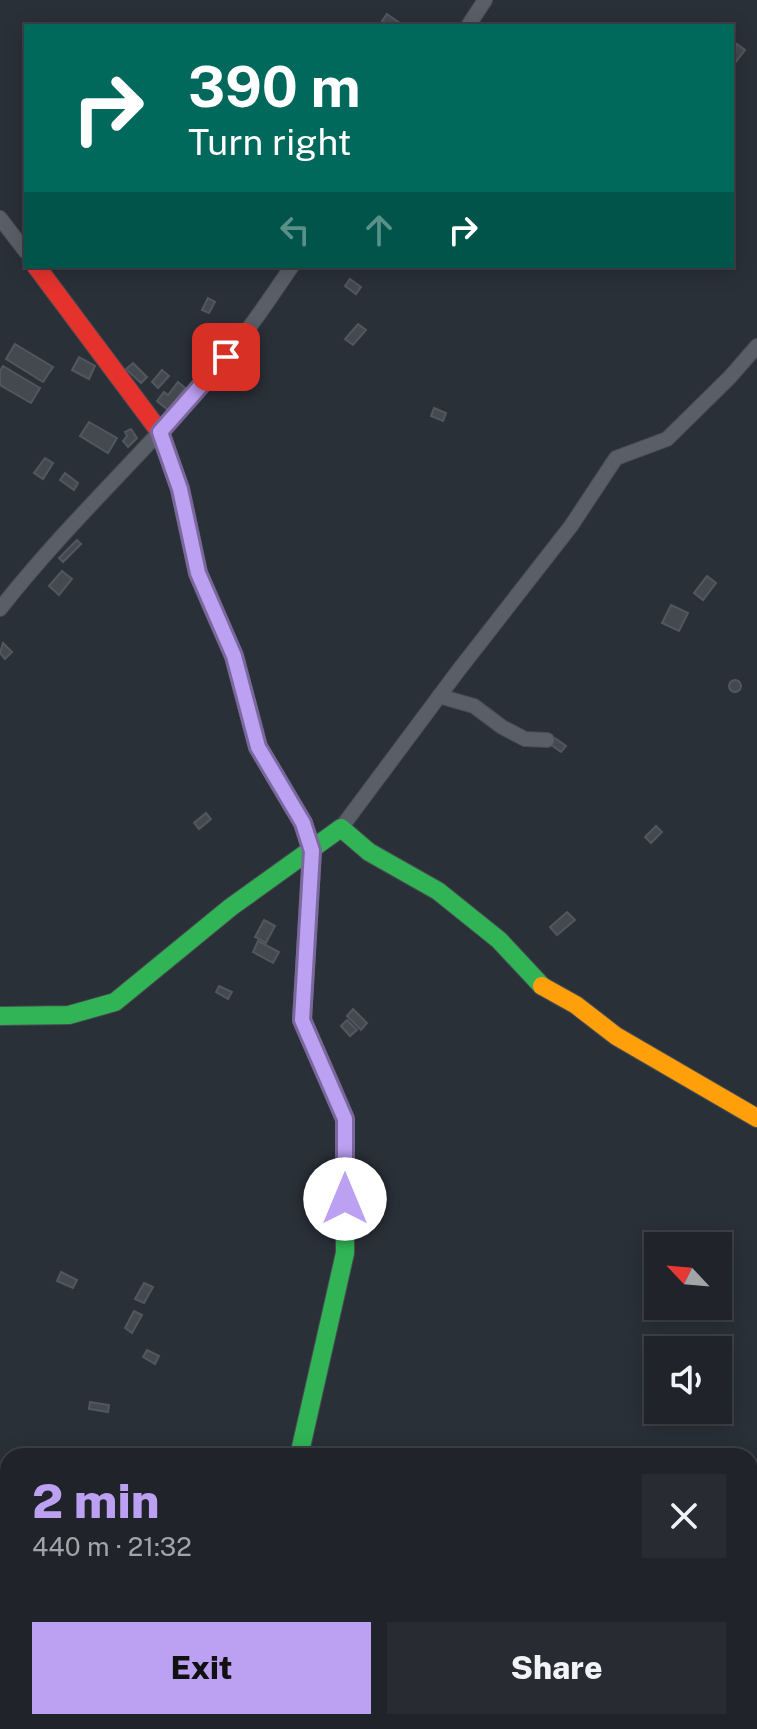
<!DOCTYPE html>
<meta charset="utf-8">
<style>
body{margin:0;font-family:"Public Sans",sans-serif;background:#282c32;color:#f1f3f6;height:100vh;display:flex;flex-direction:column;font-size:30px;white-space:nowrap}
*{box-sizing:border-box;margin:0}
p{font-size:26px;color:#a2a4a8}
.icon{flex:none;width:44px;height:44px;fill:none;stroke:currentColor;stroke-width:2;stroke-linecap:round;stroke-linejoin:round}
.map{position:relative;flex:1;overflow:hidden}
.panel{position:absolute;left:0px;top:1448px;width:758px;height:282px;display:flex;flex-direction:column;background:#20242a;border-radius:24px 24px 0 0;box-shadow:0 4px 20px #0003,0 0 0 2px #3d4147}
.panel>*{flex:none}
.top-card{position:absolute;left:24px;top:24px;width:710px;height:244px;border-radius:0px;box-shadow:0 4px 20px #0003,0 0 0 2px #3d4147;background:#00695c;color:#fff;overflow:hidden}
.needle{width:52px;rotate:296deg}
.fabs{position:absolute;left:644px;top:1232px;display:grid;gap:16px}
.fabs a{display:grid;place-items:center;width:88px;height:88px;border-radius:0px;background:#20242a;box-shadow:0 4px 20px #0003,0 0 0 2px #3d4147;font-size:40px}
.pin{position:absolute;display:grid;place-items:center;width:68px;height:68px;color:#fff;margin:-34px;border-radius:16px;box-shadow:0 4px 12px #0006}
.me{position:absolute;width:88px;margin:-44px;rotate:0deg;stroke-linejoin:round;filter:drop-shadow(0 0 6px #0008)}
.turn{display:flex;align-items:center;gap:28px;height:168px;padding:0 32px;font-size:36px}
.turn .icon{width:104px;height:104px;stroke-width:2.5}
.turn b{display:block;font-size:56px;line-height:68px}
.lanes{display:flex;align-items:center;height:76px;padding:0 32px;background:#0003;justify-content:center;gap:40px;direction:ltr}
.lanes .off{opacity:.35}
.round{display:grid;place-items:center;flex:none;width:84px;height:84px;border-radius:0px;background:#282c32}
.summary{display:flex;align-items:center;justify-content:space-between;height:136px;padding:0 32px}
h1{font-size:48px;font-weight:800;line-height:60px;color:#bca0f2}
.button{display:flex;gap:16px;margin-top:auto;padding:16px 32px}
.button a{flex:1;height:92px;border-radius:0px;background:#bca0f2;color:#111;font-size:32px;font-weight:800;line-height:92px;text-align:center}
.button a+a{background:#282c32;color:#f1f3f6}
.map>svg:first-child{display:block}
.building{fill:#444950;stroke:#52575f;stroke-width:2}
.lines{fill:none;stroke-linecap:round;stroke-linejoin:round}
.street-casing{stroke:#484c53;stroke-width:16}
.fast-casing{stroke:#484c53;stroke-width:20}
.slow-casing{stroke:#484c53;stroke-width:20}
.jam-casing{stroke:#484c53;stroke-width:20}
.street{stroke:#5a5e66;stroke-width:14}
.fast{stroke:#30b455;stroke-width:18}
.slow{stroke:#ff9f0a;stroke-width:18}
.jam{stroke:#e5322d;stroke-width:18}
.route-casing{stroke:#7a689d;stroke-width:20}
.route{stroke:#bca0f2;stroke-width:14}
</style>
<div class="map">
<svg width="757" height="1729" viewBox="0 0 757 1729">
<rect width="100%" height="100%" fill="#2a3038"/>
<g class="building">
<path d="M387 14 404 26H390L382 21Z"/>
<path d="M737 44 745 50 735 63 732 61V52Z"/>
<path d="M350 279 361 287 356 294 345 286Z"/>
<path d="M208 298 215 302 209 313 202 310Z"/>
<path d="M358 324 366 330 353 345 345 339Z"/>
<path d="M15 344 53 367 43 382 6 359Z"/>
<path d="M79 357 95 366 89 379 72 370Z"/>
<path d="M133 363 147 377 141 383 126 369Z"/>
<path d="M3 366 40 388 31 403 0 385V371Z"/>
<path d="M162 370 169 376 158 388 152 382Z"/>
<path d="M178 382 185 388 168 410 157 401 164 392 168 395Z"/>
<path d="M434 408 446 413 443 421 431 416Z"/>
<path d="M89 422 117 438 108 453 80 436Z"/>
<path d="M131 429 137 438 128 447 123 441 127 436 125 432Z"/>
<path d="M45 458 53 463 43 479 34 473Z"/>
<path d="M65 473 78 483 74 490 60 480Z"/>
<path d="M77 540 81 544 63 562 59 558Z"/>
<path d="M62 571 72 579 59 595 49 586Z"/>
<path d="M707 576 716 583 703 600 694 593Z"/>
<path d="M671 605 688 613 679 631 662 623Z"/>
<path d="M3 643 12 652 5 659 0 653Z"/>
<circle cx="735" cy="686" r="6"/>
<path d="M555 738 566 746 561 752 550 744Z"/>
<path d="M206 813 211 819 199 829 194 823Z"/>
<path d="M656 826 662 832 651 843 645 837Z"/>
<path d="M567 912 575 920 557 935 550 927Z"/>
<path d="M264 920 275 926 266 943 255 937Z"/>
<path d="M258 941 279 952 273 963 253 952Z"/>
<path d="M219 986 232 992 228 999 216 992Z"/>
<path d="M353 1009 367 1023 361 1030 347 1016Z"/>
<path d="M347 1020 357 1030 350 1036 341 1026Z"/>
<path d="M61 1272 77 1280 73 1288 57 1281Z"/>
<path d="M144 1283 153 1287 144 1303 135 1299Z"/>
<path d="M134 1311 142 1315 132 1333 125 1328Z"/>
<path d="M147 1350 159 1356 155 1364 143 1357Z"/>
<path d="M90 1402 109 1405 108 1412 89 1409Z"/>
</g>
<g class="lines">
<g class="street-casing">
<g id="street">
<path d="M468 26 485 0"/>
<path d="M0 218 26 252"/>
<path d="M0 609C65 526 143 454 212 374 242 340 267 303 292 266"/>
<path d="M439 696 474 706 502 727 525 739 547 740"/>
<path d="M341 828 458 671 571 526 616 458 667 439 730 377 757 346"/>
<path d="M293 1722 296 1729"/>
</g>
</g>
<g class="fast-casing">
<g id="fast">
<path d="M0 1016 69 1015 115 1002 231 907 341 828 369 852 438 891 499 940 542 986"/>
<path d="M299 1456 345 1253V1119L332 1088"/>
</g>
</g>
<g class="slow-casing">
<g id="slow">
<path d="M211 604 234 656 258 747 303 823 312 851 302 1020 332 1088"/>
<path d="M542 986 576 1005 616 1036 757 1118"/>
</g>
</g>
<g class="jam-casing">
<path id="jam" d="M36 266 160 432 180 489 198 573 211 604"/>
</g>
<use href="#street" class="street"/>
<use href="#fast" class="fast"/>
<use href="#slow" class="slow"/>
<use href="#jam" class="jam"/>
</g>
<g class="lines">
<g class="route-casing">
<path id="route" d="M226 357 160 432 180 489 198 573 234 656 258 747 303 823 312 851 302 1020 345 1119V1199"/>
</g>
<use href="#route" class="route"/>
</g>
</svg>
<div class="fabs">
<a><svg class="needle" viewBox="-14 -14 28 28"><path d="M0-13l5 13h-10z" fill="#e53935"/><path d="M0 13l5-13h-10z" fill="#a2a4a8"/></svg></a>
<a><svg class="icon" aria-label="sound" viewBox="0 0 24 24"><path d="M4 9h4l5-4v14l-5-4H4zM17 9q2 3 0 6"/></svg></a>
</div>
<div class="pin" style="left:226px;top:357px;background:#d93025"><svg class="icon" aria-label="arrive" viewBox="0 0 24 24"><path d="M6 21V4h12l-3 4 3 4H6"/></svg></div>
<svg class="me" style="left:345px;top:1199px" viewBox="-20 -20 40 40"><circle r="19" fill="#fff"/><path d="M0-13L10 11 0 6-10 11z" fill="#bca0f2"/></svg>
<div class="top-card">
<div class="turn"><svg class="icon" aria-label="right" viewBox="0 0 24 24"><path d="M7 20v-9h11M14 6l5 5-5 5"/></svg><div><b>390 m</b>Turn right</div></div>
<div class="lanes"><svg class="icon off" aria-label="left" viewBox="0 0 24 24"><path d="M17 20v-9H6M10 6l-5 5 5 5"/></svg><svg class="icon off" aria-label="ahead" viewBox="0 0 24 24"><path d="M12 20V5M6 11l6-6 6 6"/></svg><svg class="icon" aria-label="right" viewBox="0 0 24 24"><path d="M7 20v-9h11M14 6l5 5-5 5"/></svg></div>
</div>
<section class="panel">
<div class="summary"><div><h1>2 min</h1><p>440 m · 21:32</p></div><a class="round"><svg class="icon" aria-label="close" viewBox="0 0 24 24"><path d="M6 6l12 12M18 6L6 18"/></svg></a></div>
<div class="button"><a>Exit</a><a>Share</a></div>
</section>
</div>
